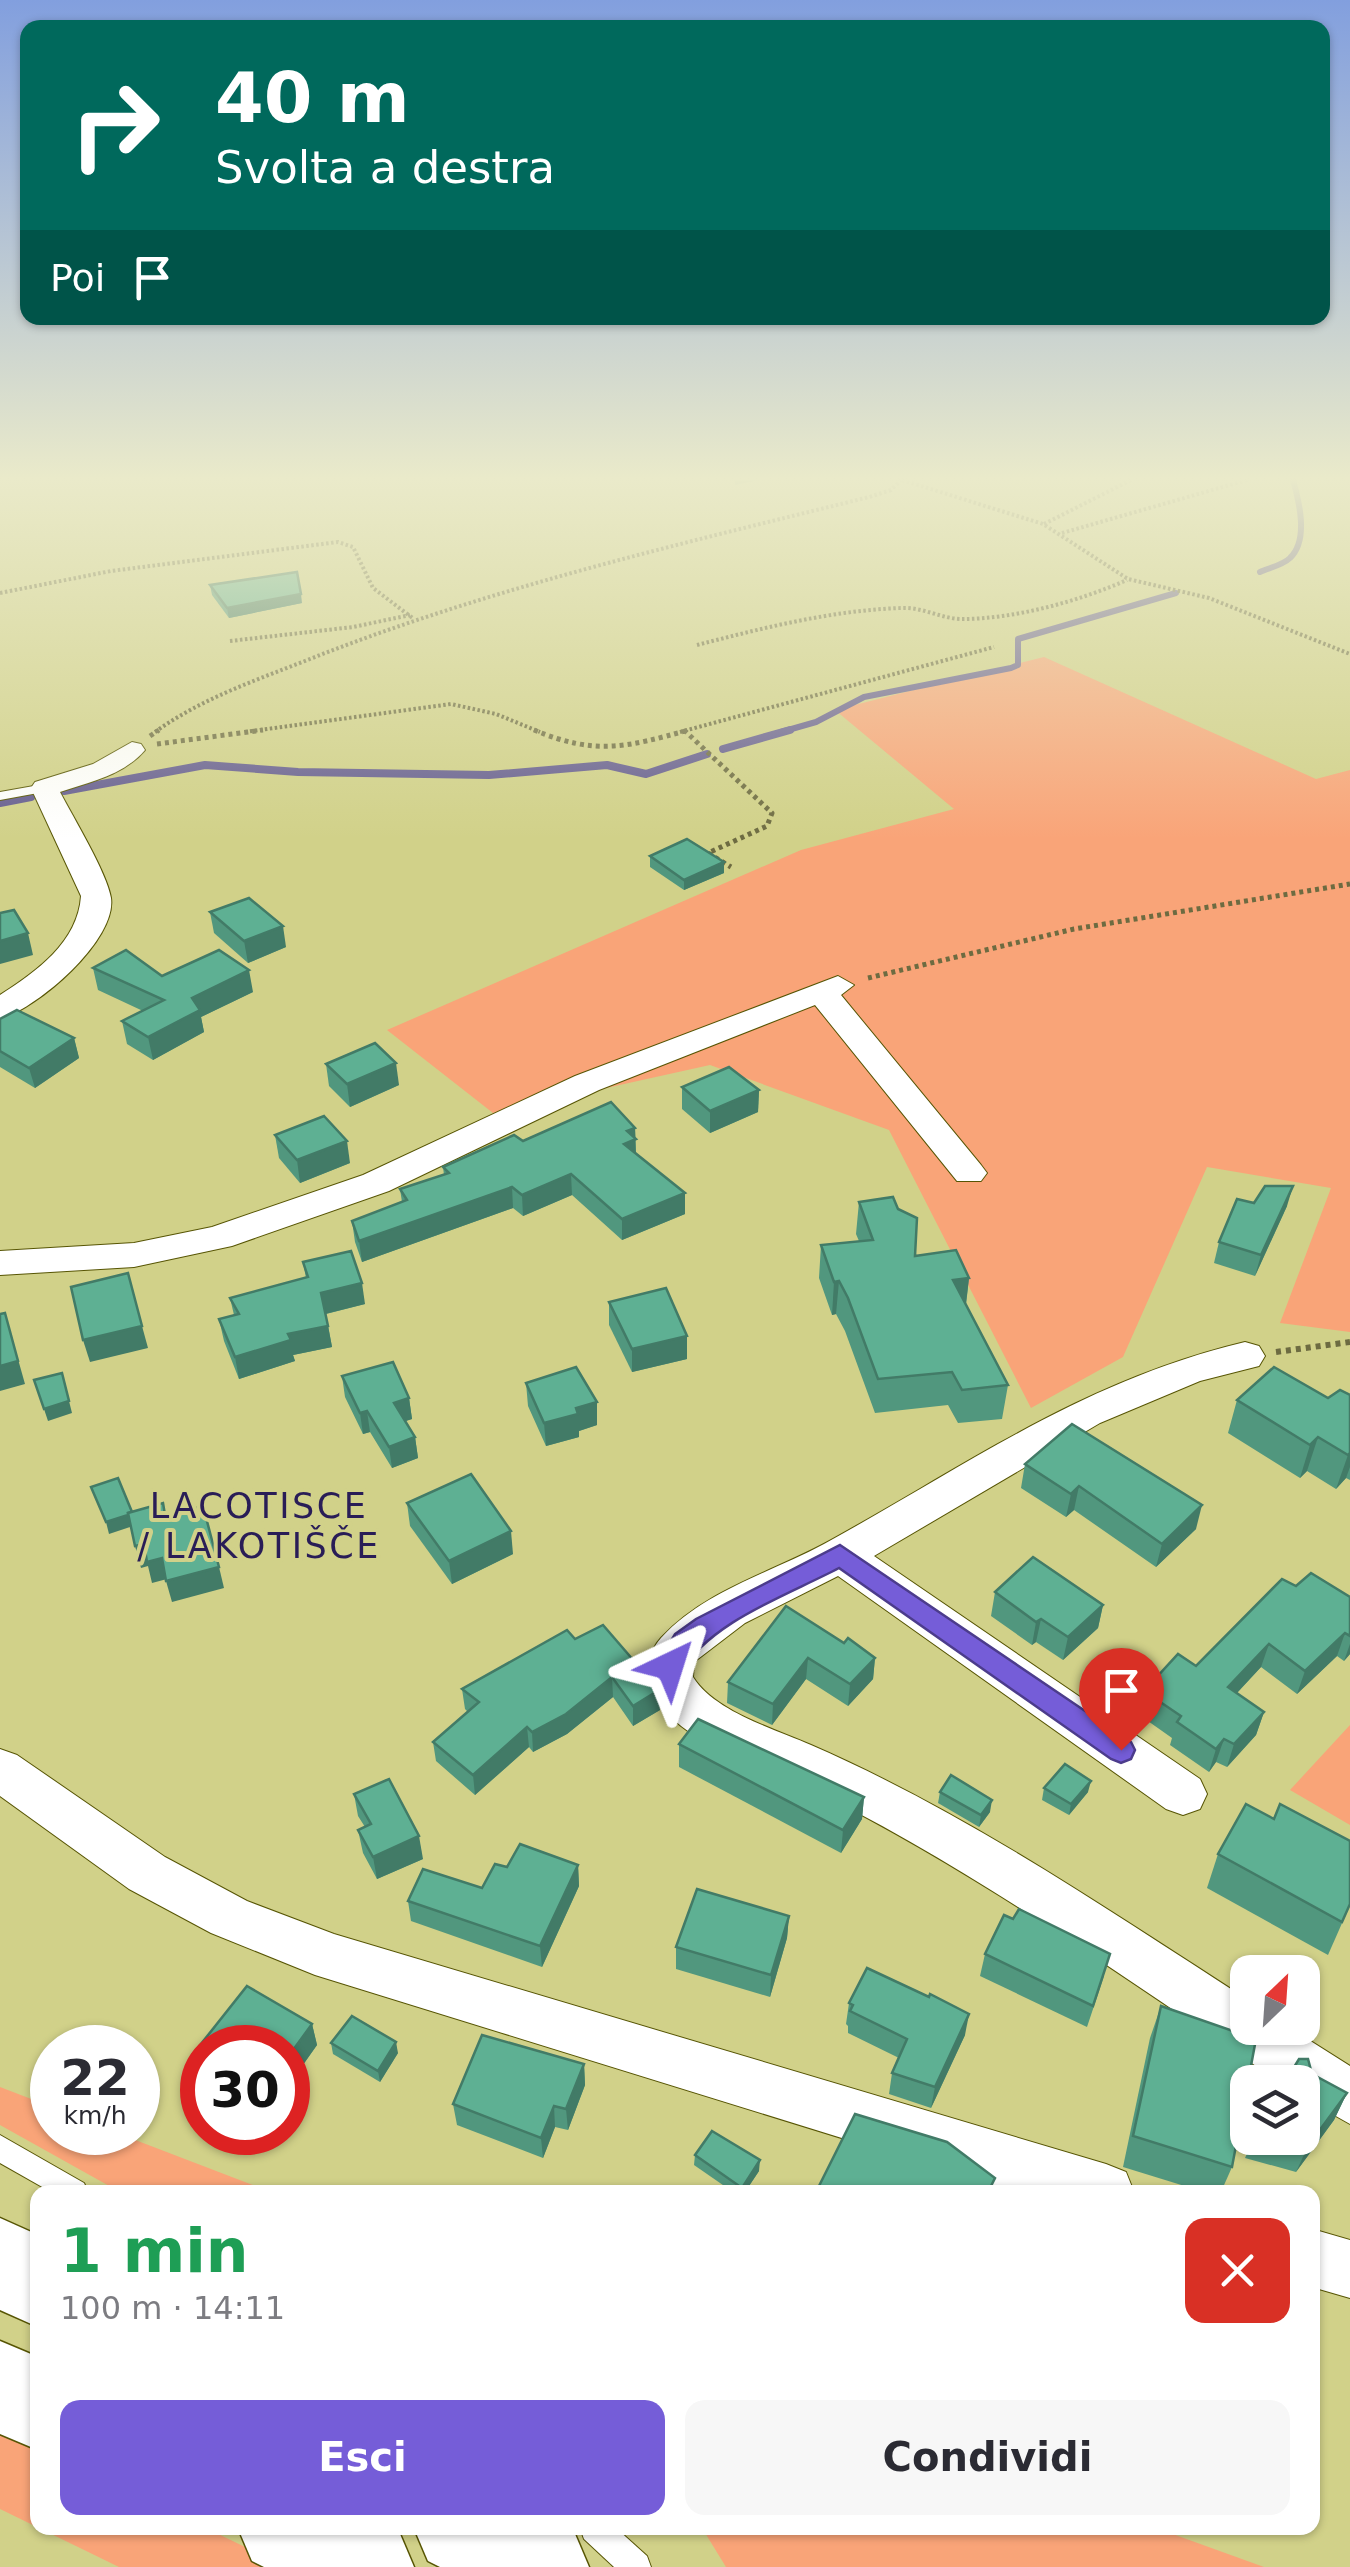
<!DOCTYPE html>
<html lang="it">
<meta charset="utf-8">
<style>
body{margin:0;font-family:"DejaVu Sans",sans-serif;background:#f7f7f7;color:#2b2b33;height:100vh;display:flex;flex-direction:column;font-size:38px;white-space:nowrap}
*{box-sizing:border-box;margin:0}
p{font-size:32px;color:#7c7c81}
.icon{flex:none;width:55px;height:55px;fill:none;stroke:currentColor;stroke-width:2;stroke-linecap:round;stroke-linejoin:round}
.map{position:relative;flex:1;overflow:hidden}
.drawer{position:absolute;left:30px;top:2185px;width:1290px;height:350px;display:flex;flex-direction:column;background:#fff;border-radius:20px;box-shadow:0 2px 8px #0004}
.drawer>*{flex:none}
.guide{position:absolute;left:20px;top:20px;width:1310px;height:305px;border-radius:20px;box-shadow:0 2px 8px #0004;background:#00695c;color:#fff;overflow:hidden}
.needle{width:65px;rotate:25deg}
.fabs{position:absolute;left:1230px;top:1955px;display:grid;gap:20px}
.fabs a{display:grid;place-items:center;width:90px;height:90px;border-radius:20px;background:#fff;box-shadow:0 2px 8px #0004;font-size:50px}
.speed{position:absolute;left:30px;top:2025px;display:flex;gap:20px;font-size:50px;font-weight:700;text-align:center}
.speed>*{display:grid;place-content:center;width:130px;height:130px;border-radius:50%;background:#fff;box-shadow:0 2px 8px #0004;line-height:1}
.speed small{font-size:25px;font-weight:400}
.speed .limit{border:15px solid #d22;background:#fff;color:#111}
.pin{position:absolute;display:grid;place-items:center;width:85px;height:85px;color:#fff;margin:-102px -42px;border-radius:50% 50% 50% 0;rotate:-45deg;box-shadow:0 0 10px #0007}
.pin .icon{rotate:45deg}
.me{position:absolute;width:110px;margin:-55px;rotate:41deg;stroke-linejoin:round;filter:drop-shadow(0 0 8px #0008)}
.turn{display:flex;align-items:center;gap:35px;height:210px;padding:0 30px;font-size:45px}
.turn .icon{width:130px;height:130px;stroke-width:2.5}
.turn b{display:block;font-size:70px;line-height:85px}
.then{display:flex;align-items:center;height:95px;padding:0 30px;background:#0003;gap:20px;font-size:38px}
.round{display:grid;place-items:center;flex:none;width:105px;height:105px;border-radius:20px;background:#f7f7f7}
.summary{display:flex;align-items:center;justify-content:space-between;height:170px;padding:0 30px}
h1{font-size:60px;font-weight:700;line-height:75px;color:#1e9e55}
.cta{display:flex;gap:20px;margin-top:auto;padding:20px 30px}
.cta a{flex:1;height:115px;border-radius:20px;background:#755dd8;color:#fff;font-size:40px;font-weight:700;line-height:115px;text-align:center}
.cta a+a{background:#f7f7f7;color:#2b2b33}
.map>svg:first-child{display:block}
.green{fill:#f9a478}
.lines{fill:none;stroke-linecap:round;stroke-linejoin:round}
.stream-far1{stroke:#655d91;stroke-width:6}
.stream{stroke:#655d91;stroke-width:8}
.lane-casing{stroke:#575504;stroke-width:2}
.street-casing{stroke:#575504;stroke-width:2}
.highway-casing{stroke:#575504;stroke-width:3}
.path-far2{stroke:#6d6b41;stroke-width:4;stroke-dasharray:2.5 2.5;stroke-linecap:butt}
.path-far1{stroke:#6d6b41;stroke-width:5;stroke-dasharray:4 4;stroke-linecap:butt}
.path{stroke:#6d6b41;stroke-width:6;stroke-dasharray:5 5;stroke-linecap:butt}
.lane{fill:#fff;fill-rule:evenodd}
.street{fill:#fff;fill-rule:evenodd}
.highway{fill:#fff;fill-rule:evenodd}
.wall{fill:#51977e}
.shaded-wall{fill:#427b67}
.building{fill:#5eb093;stroke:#427b67;stroke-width:2.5}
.route{fill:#755dd8;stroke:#4c3c8c;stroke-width:2.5}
.labels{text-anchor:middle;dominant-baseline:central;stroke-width:8;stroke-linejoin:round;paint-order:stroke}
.quarter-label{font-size:35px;letter-spacing:2.5px;fill:#291d57;stroke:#d1d189}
</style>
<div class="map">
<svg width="1350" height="2567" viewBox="0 0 1350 2567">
<rect width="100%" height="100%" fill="#d1d189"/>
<g class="green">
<path d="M1044 657 1316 779 1350 770V1332L1280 1323 1331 1188 1207 1167 1123 1357 1031 1408 889 1130 710 1065 493 1113 387 1030 801 850 954 809 835 710Z"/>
<path d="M1350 1725V1825L1290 1790Z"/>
<path d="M0 2087 52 2107V2132L117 2133 271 2192H120L0 2125Z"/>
<path d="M0 2426 37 2444V2527L0 2509Z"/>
<path d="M39 2528H206L286 2567H119Z"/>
<path d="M702 2528H1156L1264 2567H726Z"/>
</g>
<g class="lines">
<g class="stream-far1">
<path d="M1260 572C1269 568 1283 565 1290 558 1309 540 1299 501 1293 480"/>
<path d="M781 732 816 722 864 697 1011 668 1018 665V639L1176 593"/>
</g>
<g class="stream">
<path d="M723 749 790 730"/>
<path d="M64 791 205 765 298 772 489 775 607 765 646 774 707 754"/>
<path d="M0 803 31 797"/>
</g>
<g class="lane-casing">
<g id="lane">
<path d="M45 784 51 788 49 791 0 800V792Z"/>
<path d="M0 2135 84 2183 88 2192H51L0 2163Z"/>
<path d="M580 2528H616L647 2556 651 2567H614L584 2539Z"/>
</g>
</g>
<g class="street-casing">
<g id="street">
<path d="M132 742 141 744 145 750C124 775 90 782 60 792 73 817 107 873 111 898 117 940 37 1009 0 1019V995C36 972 78 942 81 896L31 788 35 782 93 764Z"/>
<path d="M838 976 854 985 841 995 981 1165 987 1173 981 1181H957L815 1005 599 1090 389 1191 232 1246 134 1267 0 1275V1251L134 1243 212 1227 363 1175 575 1076Z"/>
<path d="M1245 1342 1259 1346 1265 1356 1259 1366 1200 1381 1100 1423 874 1556 1200 1779 1207 1794 1200 1809 1183 1815 1166 1809 838 1576 745 1623 694 1662 693 1677C715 1712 775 1729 811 1745 965 1812 1107 1909 1248 2000V2028H1290L1350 2066V2124L1302 2097V2082H1280C1124 1978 969 1865 799 1783 751 1760 672 1741 650 1687 644 1670 650 1650 661 1638 704 1591 770 1573 824 1544 968 1465 1082 1381 1245 1342Z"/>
<path d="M0 1749 17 1755 165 1857 247 1901 334 1934 1106 2164 1126 2172 1134 2192H1016L315 1975 211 1933 129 1889 0 1796Z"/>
<path d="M1312 2229 1350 2240V2298L1312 2287Z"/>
</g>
</g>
<g class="highway-casing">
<g id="highway">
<path d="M0 2218 38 2235V2327L0 2310Z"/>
<path d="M0 2341 38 2357V2450L0 2434Z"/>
<path d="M238 2528H388L400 2534 414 2567H264L252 2561Z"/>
<path d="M414 2528H563L575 2534 589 2567H440L428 2561Z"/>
</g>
</g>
<g class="path-far2">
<path d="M902 480 1043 524 1128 579 1209 598 1350 654"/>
<path d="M1044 524 1131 480"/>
<path d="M1062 533 1247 480"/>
<path d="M0 593 111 571 338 542 353 547 373 588 414 619"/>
<path d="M230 641 353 627 410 615"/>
<path d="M697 645C763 628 833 610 902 608 923 607 942 619 962 619 1015 619 1079 601 1127 580"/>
<path d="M155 732C205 696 263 678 320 655 498 586 684 543 869 497L891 490 901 480"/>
<path d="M245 732 451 704 496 714 540 732"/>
<path d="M680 732 994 647"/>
</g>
<g class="path-far1">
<path d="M534 730C597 756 626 747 689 730"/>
<path d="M684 730 772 813 767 826 708 853 731 867"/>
<path d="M150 736 159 730"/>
<path d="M157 744 263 730"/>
<path d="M868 978 1074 929 1350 884"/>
</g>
<path class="path" d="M1276 1352 1350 1342"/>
<use href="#lane" class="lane"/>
<use href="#street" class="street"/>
<use href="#highway" class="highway"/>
</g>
<g class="wall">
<path d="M210 585 302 603 229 618 212 595Z"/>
<path d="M650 856 724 873 684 890 650 867Z"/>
<path d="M210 912 286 947 248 963 214 933Z"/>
<path d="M93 968 162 976 253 992 201 1017 204 1032 153 1060 127 1044 122 1021 143 1011 98 990Z"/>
<path d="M0 1019 74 1038 79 1058 35 1088 0 1067Z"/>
<path d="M326 1064 399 1085 350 1107 329 1086Z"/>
<path d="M682 1087 759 1090 758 1112 710 1133 682 1109Z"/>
<path d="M635 1128 636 1153 685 1193V1214L622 1240 572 1195 523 1216 513 1208 362 1262 355 1242 352 1221 402 1202 400 1189 444 1175 443 1167 523 1141Z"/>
<path d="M275 1135 350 1163 300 1183 279 1158Z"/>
<path d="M859 1202 915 1256 969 1278 966 1305 1008 1385 1002 1419 958 1423 948 1405 875 1413 845 1331 836 1314 832 1315 819 1278 821 1245 859 1241 856 1234Z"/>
<path d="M1254 1203 1287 1206 1255 1276 1214 1263 1219 1242Z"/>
<path d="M303 1262 365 1304 326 1314 332 1347 293 1355 295 1361 239 1379 224 1341 219 1319 234 1315 230 1298 306 1278Z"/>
<path d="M609 1302 687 1336V1359L632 1372 609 1325Z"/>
<path d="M342 1376 409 1398 412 1419 405 1421 415 1437 418 1458 392 1468 370 1432 363 1434 345 1397Z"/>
<path d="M526 1383 597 1402V1425L579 1431V1437L546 1446 528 1406Z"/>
<path d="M1350 1395V1480L1346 1478 1336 1489 1307 1471 1300 1478 1228 1433 1237 1400 1328 1398Z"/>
<path d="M1025 1464 1196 1529 1156 1567 1074 1510 1066 1517 1021 1488Z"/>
<path d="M407 1503 513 1554 452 1584 410 1526Z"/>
<path d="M1296 1586 1350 1597V1654L1344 1661 1337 1656 1297 1694 1261 1667 1237 1693 1264 1712 1256 1735 1227 1767 1216 1762 1209 1772 1170 1745 1172 1738 1138 1714 1144 1691 1196 1666Z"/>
<path d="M995 1592 1103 1605 1098 1628 1063 1660 1036 1642 1032 1645 991 1616Z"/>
<path d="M575 1639 660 1710 633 1726 613 1697 567 1734 533 1752 529 1747 475 1795 436 1761 433 1742 468 1712 465 1709 462 1689Z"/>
<path d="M844 1643 875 1658 873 1679 848 1706 806 1679 772 1725 727 1703 728 1682Z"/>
<path d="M679 1744 864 1797 862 1819 841 1853 679 1767Z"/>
<path d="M1044 1788 1088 1792 1069 1815 1042 1800Z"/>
<path d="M940 1792 990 1812 979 1827 938 1803Z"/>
<path d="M354 1794 423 1859 377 1879 363 1853 358 1830 365 1827 358 1816Z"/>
<path d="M1218 1854 1350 1905 1328 1955 1207 1888Z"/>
<path d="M578 1865 579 1886 542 1967 411 1921 408 1901 482 1888 507 1867Z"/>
<path d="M789 1916 787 1938 770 1997 676 1969V1947Z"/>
<path d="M985 1954 1104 1976 1087 2027 980 1976Z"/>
<path d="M247 1986 312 2024 317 2045 288 2086V2048H202V2077L200 2076 193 2054Z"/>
<path d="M849 2003 965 2035 931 2108 889 2094 892 2073 899 2058 848 2033V2026L846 2024Z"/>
<path d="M1161 2006 1232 2167 1221 2192H1204L1123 2167 1150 2038Z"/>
<path d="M331 2043 398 2053 380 2082 333 2054Z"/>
<path d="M584 2064 585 2085 568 2130 555 2127 543 2158 457 2125 453 2104Z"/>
<path d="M1312 2074 1347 2093 1334 2120 1296 2172 1245 2158 1254 2138H1302Z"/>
<path d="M695 2155 759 2171 745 2192H733L694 2165Z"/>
</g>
<g class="shaded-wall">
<path d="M735 480H759L735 485Z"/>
<path d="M301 594 302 603 229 618 227 608Z"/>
<path d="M724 862V873L684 890V880Z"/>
<path d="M283 926 286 947 248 963 244 941Z"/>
<path d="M28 933 33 955 0 964V941Z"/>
<path d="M249 970 253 992 201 1017 204 1032 153 1060 148 1037 192 998Z"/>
<path d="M74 1038 79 1058 35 1088 29 1068Z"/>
<path d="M396 1063 399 1085 350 1107 347 1084Z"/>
<path d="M759 1090 758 1112 710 1133V1111Z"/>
<path d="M635 1128 636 1160 624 1144 627 1131Z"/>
<path d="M347 1141 350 1163 300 1183 297 1160Z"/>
<path d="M571 1174 572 1195 523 1216 522 1195Z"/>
<path d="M1293 1186 1287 1206 1255 1276 1261 1255Z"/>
<path d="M512 1187 513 1208 362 1262 359 1241Z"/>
<path d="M685 1193V1214L622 1240V1219Z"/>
<path d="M969 1278 965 1311 953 1280Z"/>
<path d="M839 1281 836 1314 832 1315 834 1282Z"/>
<path d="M362 1283 365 1304 325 1314 321 1293Z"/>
<path d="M5 1313 25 1384 0 1391V1366Z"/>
<path d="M142 1326 148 1348 90 1362 83 1340Z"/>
<path d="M328 1326 332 1347 293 1355 295 1361 239 1379 235 1357 288 1334Z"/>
<path d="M687 1336V1359L632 1372V1349Z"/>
<path d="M62 1373 72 1413 48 1421 44 1409Z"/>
<path d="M409 1398 412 1419 397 1424 394 1403Z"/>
<path d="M597 1402V1425L579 1431V1437L546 1446 544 1423 576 1408Z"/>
<path d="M367 1411 370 1432 363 1434 360 1413Z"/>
<path d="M415 1437 418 1458 392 1468 389 1447Z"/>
<path d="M1318 1437 1307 1471 1300 1478 1310 1445Z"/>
<path d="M1350 1453V1467L1346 1478 1336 1489 1348 1455Z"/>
<path d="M1079 1486 1074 1510 1066 1517 1071 1494Z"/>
<path d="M1202 1505 1196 1529 1156 1567 1162 1544Z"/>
<path d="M133 1513 136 1525 109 1534 106 1522Z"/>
<path d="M511 1531 513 1554 452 1584 449 1561Z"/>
<path d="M144 1544 162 1558 167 1579 152 1583 148 1566 141 1568 135 1546Z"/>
<path d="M219 1567 224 1588 172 1602 166 1581Z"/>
<path d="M1103 1605 1098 1628 1063 1660 1068 1637Z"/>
<path d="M1041 1619 1036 1642 1032 1645 1036 1622Z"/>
<path d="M1345 1633 1337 1656 1297 1694 1305 1671Z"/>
<path d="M1269 1644 1261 1667 1221 1710 1228 1687Z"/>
<path d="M1350 1644V1654L1344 1661Z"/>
<path d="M808 1658 806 1679 772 1725 773 1704Z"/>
<path d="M875 1658 873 1679 848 1706 850 1684Z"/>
<path d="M612 1677 613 1697 567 1734 533 1752 532 1732Z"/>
<path d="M659 1690 660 1710 633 1726V1706Z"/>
<path d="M1264 1712 1256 1735 1227 1767 1234 1744Z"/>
<path d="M527 1727 529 1747 475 1795 473 1775Z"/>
<path d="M1224 1739 1216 1762 1209 1772 1216 1749Z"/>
<path d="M1091 1781 1088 1792 1069 1815 1071 1804Z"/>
<path d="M864 1797 862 1819 841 1853 843 1830Z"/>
<path d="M992 1800 990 1812 979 1827 981 1815Z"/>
<path d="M419 1836 423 1859 377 1879 373 1857Z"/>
<path d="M578 1865 579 1886 542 1967 540 1946Z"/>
<path d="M789 1916 787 1938 770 1997 771 1975Z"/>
<path d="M969 2014 965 2035 931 2108 935 2087Z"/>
<path d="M312 2024 317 2045 288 2086V2057Z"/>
<path d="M396 2042 398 2053 380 2082 378 2071Z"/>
<path d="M584 2064 585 2085 568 2130 566 2109Z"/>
<path d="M1347 2093 1334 2120 1296 2172 1308 2146Z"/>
<path d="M554 2106 555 2127 543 2158 541 2138Z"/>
<path d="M760 2160 759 2171 745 2192H742V2188Z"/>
</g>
<g class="building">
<path d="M297 572 301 594 227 608 210 585Z"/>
<path d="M687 839 724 862 684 880 650 856Z"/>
<path d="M249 898 283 926 244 941 210 912Z"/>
<path d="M14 910 28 933 0 941V913Z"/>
<path d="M126 950 162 976 219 950 249 970 192 998 200 1010 148 1037 122 1021 164 1000 93 968Z"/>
<path d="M17 1010 74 1038 29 1068 0 1051V1019Z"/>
<path d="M375 1043 396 1063 347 1084 326 1064Z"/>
<path d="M729 1067 759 1090 710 1111 682 1087Z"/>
<path d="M611 1102 635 1128 627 1131 636 1139 624 1144 685 1193 622 1219 571 1174 522 1195 512 1187 359 1241 352 1221 407 1200 400 1189 449 1173 443 1167 514 1135 523 1141Z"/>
<path d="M324 1116 347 1141 297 1160 275 1135Z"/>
<path d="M1265 1186H1293L1261 1255 1219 1242 1237 1199 1254 1203Z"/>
<path d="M893 1197 898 1209 917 1218 915 1256 956 1250 969 1278 953 1280 1008 1385 962 1390 952 1372 878 1379 848 1298 839 1281 834 1282 821 1245 873 1240 859 1202Z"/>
<path d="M351 1251 362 1283 321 1293 328 1326 288 1334 291 1340 235 1357 219 1319 239 1314 230 1298 308 1277 303 1262Z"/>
<path d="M128 1273 142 1326 83 1340 71 1287Z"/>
<path d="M666 1288 687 1336 632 1349 609 1302Z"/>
<path d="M5 1313 18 1361 0 1366V1314Z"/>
<path d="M393 1362 409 1398 394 1403 415 1437 389 1447 367 1411 360 1413 342 1376Z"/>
<path d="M576 1367 597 1402 576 1408 578 1414 544 1423 526 1383Z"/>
<path d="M1274 1367 1328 1398 1340 1390 1350 1395V1453L1348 1455 1318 1437 1310 1445 1237 1400Z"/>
<path d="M62 1373 69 1401 44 1409 34 1380Z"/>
<path d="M1072 1424 1202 1505 1162 1544 1079 1486 1071 1494 1025 1464Z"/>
<path d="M471 1474 511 1531 449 1561 407 1503Z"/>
<path d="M118 1478 132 1512 128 1513V1515L106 1522 91 1487Z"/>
<path d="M163 1503 165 1515 203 1506 219 1567 166 1581 162 1558 147 1562 144 1544 135 1546 128 1513Z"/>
<path d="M1033 1557 1103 1605 1068 1637 1041 1619 1036 1622 995 1592Z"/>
<path d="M1311 1573 1350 1597V1636L1345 1633 1305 1671 1269 1644 1228 1687 1264 1712 1234 1744 1224 1739 1216 1749 1177 1722 1181 1716 1144 1691 1178 1654 1196 1666 1282 1579 1296 1586Z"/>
<path d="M786 1606 844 1643 848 1638 875 1658 850 1684 808 1658 773 1704 728 1682Z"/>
<path d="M603 1625 659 1690 633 1706 612 1677 566 1714 532 1732 527 1727 473 1775 433 1742 479 1702 462 1689 567 1630 575 1639Z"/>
<path d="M698 1719 864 1797 843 1830 679 1744Z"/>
<path d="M1065 1764 1091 1781 1071 1804 1044 1788Z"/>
<path d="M951 1775 992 1800 981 1815 940 1792Z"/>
<path d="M389 1779 419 1836 373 1857 358 1830 371 1824 354 1794Z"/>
<path d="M1246 1804 1274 1819 1280 1804 1350 1841V1904L1342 1922 1218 1854Z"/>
<path d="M520 1844 578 1865 540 1946 408 1901 423 1869 482 1888 495 1864 507 1867Z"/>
<path d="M697 1889 789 1916 771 1975 676 1947Z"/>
<path d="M1019 1909 1110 1954 1093 2006 985 1954 1004 1915 1013 1919Z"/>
<path d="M867 1968 929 1997 930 1994 969 2014 935 2087 892 2073 907 2039 850 2011 853 2005 849 2003Z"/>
<path d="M247 1986 312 2024 288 2057V2048H202V2061L193 2054Z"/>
<path d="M1161 2006 1256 2039 1232 2167 1133 2136Z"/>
<path d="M352 2016 396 2042 378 2071 331 2043Z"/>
<path d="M482 2035 584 2064 566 2109 554 2106 541 2138 453 2104Z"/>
<path d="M1299 2059H1308L1312 2074 1347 2093 1308 2146 1278 2138H1302V2082H1285Z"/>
<path d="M855 2114 947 2142 995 2178 988 2192H816Z"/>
<path d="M712 2131 760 2160 742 2188 695 2155Z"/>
</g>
<linearGradient id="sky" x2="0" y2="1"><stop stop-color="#829fde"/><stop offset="0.57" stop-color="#eaeaca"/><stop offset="1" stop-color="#eaeaca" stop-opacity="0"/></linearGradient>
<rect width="1350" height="839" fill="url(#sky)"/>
<path class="route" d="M840 1545 1131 1742 1135 1750 1131 1759 1121 1763 1111 1759 839 1568C786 1596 711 1621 680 1673H660L656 1666 675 1634 696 1619Z"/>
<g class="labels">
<g class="quarter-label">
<text x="259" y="1506">LACOTISCE<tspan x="259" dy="40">/ LAKOTIŠČE</tspan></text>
</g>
</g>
</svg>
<div class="fabs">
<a><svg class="needle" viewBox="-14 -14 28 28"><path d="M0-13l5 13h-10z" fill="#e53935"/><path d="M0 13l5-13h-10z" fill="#7c7c81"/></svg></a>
<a><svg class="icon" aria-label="layers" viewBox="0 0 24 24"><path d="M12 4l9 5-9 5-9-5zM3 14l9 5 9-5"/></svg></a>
</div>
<div class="speed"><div>22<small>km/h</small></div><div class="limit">30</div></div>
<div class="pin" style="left:1121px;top:1750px;background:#d93025"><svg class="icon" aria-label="arrive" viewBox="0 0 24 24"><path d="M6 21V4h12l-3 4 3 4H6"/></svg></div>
<svg class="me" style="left:670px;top:1666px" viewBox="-20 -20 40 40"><path d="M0-17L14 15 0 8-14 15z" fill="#755dd8" stroke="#fff" stroke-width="4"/></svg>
<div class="guide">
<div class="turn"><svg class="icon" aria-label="right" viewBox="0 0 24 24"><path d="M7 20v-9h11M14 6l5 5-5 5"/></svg><div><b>40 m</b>Svolta a destra</div></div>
<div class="then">Poi<svg class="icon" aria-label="arrive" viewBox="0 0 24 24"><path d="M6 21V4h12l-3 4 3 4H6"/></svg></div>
</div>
<section class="drawer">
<div class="summary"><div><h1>1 min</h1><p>100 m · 14:11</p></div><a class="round" style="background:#d93025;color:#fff"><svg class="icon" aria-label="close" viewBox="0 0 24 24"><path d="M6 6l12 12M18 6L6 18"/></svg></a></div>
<div class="cta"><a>Esci</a><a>Condividi</a></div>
</section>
</div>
